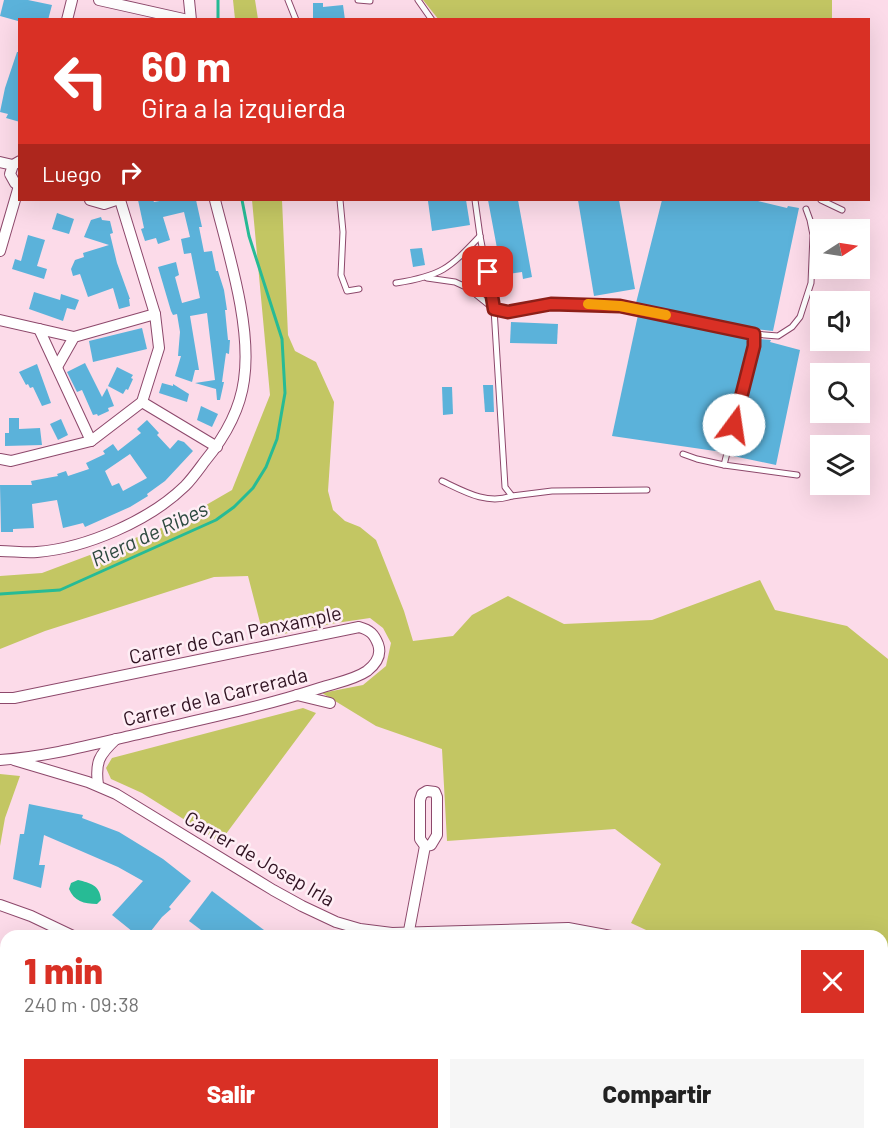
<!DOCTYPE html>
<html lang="es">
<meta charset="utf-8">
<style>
body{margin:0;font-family:Barlow,sans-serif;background:#f6f6f6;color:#222;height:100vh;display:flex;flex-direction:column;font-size:22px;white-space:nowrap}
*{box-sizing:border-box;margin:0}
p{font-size:20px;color:#767676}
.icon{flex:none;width:33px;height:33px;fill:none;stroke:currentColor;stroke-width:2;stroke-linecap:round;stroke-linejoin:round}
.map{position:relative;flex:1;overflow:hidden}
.sheet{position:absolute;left:0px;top:930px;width:888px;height:210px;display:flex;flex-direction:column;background:#fff;border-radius:18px 18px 0 0;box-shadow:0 6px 24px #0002}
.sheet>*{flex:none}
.top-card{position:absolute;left:18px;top:18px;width:852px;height:183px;border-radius:0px;box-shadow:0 6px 24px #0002;background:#d93025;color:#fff;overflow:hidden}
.needle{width:39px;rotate:78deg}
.controls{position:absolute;left:810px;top:219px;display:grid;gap:12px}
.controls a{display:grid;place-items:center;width:60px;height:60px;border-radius:0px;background:#fff;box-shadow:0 6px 24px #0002;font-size:30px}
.pin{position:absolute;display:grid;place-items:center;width:51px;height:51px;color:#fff;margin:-26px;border-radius:12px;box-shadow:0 3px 9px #0006}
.me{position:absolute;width:66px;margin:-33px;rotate:14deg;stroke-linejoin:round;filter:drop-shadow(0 0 4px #0008)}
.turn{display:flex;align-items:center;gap:21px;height:126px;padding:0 24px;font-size:27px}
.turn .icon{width:78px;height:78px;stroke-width:2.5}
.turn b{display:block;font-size:42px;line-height:51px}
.then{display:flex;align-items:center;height:57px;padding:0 24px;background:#0003;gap:12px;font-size:22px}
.round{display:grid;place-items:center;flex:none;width:63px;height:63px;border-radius:0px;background:#f6f6f6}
.summary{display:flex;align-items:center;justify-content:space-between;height:102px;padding:0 24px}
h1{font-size:36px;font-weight:800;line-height:45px;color:#d93025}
.action{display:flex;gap:12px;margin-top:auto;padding:12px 24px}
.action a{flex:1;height:69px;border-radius:0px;background:#d93025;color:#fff;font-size:24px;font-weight:800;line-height:69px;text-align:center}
.action a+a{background:#f6f6f6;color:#222}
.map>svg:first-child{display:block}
.green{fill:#c3c663}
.water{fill:#27bb95}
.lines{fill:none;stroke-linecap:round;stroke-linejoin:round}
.stream{stroke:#27bb95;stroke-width:3}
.building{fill:#5bb2da;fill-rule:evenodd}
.lane-casing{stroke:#8d486b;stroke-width:7}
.street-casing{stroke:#8d486b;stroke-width:12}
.secondary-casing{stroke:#8d486b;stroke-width:16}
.lane{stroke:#fff;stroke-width:5}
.street{stroke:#fff;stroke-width:10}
.secondary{stroke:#fff;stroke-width:15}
.route-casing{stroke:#8d1f18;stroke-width:15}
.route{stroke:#d93025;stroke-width:10}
.slow{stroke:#f59e0b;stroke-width:10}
.labels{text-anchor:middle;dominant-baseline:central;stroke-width:5;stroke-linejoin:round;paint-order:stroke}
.street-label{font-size:20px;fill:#301322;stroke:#feeef5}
.water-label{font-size:21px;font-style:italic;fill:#2d493f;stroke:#feeef5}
</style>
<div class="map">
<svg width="888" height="1140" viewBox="0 0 888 1140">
<rect width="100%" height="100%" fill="#fcdbe9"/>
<g class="green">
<path d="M233 0H255L258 19H235Z"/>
<path d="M423 0H832V19L439 20Z"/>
<path d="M252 200H282L288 335 295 351 316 362 334 402 328 491 333 510 345 521 360 527 376 540 404 611 413 641 453 636 472 615 508 596 564 624 652 620 760 580 775 610 847 626 888 659V1001L882 992V936H659L631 923 661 864 615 829 447 841 442 749 376 726 322 693 363 685 386 666 391 643 383 628 370 618 336 623 264 638 248 576 214 577 45 631 0 649V576L42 573 175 523 232 490 270 395Z"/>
<path d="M303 708 316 713 220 842 142 793 111 779 106 768 112 758Z"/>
<path d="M0 774 20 776 5 818 0 846Z"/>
<path d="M888 1022V1140H841L837 1134H882V1024Z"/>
</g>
<path class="water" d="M78 880C90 883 100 885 101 900L97 904C84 904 74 901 69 889L71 883Z"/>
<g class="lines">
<g class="stream">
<path d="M218 0V20"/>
<path d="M0 594 60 590 216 520 234 507 253 488 266 467 277 439 285 393 282 339 249 236 242 200"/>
</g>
</g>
<g class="building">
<path d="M4 0H28L52 5 48 20 18 21 0 16Z"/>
<path d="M313 3H323V7L343 5 345 20H313Z"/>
<path d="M17 52H20V122L6 118 8 114 0 112 5 88Z"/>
<path d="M138 200H153L154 202 165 200H196L202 227H199L204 252 212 251 216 271H218L224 290 227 310H225L228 340H230L229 354 226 353 222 382H224L220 400H217L216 389 195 383 215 380 207 313 190 316 199 370H195L192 382 175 376 181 356H178L180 332 177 314 173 315 171 311 158 267 176 262 179 275 175 277 182 303 200 298 191 253 184 254 181 239 190 237 184 212 163 217 170 240 158 244 156 238 145 241 141 229 144 228Z"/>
<path d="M435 200H466L470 225 432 231 428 201Z"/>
<path d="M488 200H518L532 277 523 279 522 272 502 275Z"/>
<path d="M578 200H619L635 289 594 296Z"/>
<path d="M662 200H754L787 208 788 206 799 208 773 331 755 329 640 305 641 304 636 303Z"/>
<path d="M57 213 74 219 69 234 52 229Z"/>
<path d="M101 217 102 220 110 221 113 233 110 234 117 263 130 299H129L130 306 119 309 113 288 88 297 80 274 73 276 71 269 75 260 84 257 83 253 109 245 84 237 91 220Z"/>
<path d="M28 235 45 240 37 266 47 269 44 279 12 269 15 259 21 261Z"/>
<path d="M422 248 425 265 413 267 410 249Z"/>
<path d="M34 292 60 300 61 294 79 300 75 310 67 308 63 321 29 309Z"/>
<path d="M638 315 749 338V345L722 452 612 436Z"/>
<path d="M511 322 558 324 557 344 510 343Z"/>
<path d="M142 328 147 349 93 362 89 341Z"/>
<path d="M759 339 771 340 770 342 800 350 776 465 733 456 732 453 759 347Z"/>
<path d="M85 363 102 397 107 388 114 406 108 408 109 411 98 416 97 414 93 415 82 390 77 392 67 372Z"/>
<path d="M37 364 51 403 42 406 33 387 30 388 28 384 26 385 19 372Z"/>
<path d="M117 367 133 375 131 378 133 379 128 390 126 389 123 394 108 386Z"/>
<path d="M162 383 173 386V384L189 394 187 402 159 393Z"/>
<path d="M483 385H493L494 412H485Z"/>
<path d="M442 387H452L453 414 443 415Z"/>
<path d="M201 406 218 414 212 427 197 420Z"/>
<path d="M9 418H19V429L40 428 42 445 5 446V433H9Z"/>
<path d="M61 419 68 435 58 440 50 424Z"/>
<path d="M147 420 159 433 157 435 170 449 178 440 184 442 193 451 165 481 147 494 148 496 130 507 85 527 83 523 63 528 57 500 32 504 34 528 13 529V532H1L0 485H32L31 481 58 476 57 474 66 471 68 476 89 469 86 463 105 454 103 451 113 444 118 451 141 433 137 429ZM130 454 147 478 123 491 119 483 112 486 105 471Z"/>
<path d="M29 804 83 815 82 818 119 832 163 859 191 881 169 907 171 909 162 917 147 936H138L112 915 143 881 118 867 44 835 39 865H45L41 888 13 879 20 834H24Z"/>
<path d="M212 891 272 936H209L189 921Z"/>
</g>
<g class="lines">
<g class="lane-casing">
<g id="lane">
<path d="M288 0 296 20"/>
<path d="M358 0 370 1"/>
<path d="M418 0 432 20"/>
<path d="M340 200 343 232 341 275 347 291 359 289"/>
<path d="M475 200 480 236 494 309 505 487 512 496 552 491 647 490"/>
<path d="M821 200 842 210"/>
<path d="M427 278 455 282 468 288 494 309 508 311 551 304 620 306 754 334 778 336 792 327 800 317 811 283 813 235 810 220 806 209"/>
<path d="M396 283C441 276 449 269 480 236"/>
<path d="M754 334V346L724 465 797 475"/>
<path d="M683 454 697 459 724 465"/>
<path d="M442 481C465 492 487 505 512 496"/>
</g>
</g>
<g class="street-casing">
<g id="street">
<path d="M99 0 188 20"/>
<path d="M189 0 191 20"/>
<path d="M67 20 72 0"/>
<path d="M20 161 13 165 10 174 15 183 20 186"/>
<path d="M0 162 13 165"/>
<path d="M90 200 104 204 116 200"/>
<path d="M0 251 19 186"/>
<path d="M0 320 74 337"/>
<path d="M39 329 91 441"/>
<path d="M57 367 74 337 155 314"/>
<path d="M142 402 217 447"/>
<path d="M0 459 11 461 91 441 142 402 159 348 155 314 120 200"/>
<path d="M0 551C12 551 25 553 37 552 86 548 149 521 185 486 192 479 199 469 205 461 224 438 240 410 244 380 252 326 228 252 215 200"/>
<path d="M297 695 330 703"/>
<path d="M0 698H14L359 627C370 630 374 634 378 644 382 655 376 664 367 671 354 680 335 683 320 688 259 708 197 720 134 735 91 745 45 757 0 760"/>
<path d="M14 760 88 782 116 794 273 890 302 906 336 922 360 929 392 933 568 928 611 936"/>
<path d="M98 785C95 762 99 755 116 739"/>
<path d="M0 905 31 916 73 936"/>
<path d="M408 936 425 846 420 839V800L422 794 427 791 435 792 437 797V835L431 845 425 846"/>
<path d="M458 1134 471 1140"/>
<path d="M604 1134 611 1140"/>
<path d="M822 1134 825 1140"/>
<path d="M330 1140 332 1134"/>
<path d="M483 1140 486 1134"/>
</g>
</g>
<g class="secondary-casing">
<g id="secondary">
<path d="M0 1128 6 1129"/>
<path d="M14 1134 20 1140"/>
<path d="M698 1140 708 1134"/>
</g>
</g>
<use href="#lane" class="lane"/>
<use href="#street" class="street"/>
<use href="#secondary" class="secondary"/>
</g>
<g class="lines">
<g class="route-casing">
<path id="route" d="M488 272 494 309 508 312 551 304 620 306 754 334V346L734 425"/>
</g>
<use href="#route" class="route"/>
<path class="slow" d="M588 304 620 306 666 315"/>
</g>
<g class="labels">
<g class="street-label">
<text transform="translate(235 634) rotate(-12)">Carrer de Can Panxample</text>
<text transform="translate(215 696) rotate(-14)">Carrer de la Carrerada</text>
<text transform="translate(260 858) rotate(30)">Carrer de Josep Irla</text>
</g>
<g class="water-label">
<text transform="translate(149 533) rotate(-25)">Riera de Ribes</text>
</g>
</g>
</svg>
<div class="controls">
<a><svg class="needle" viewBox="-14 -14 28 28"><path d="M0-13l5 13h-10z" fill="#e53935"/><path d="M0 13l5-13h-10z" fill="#767676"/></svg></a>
<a><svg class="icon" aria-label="sound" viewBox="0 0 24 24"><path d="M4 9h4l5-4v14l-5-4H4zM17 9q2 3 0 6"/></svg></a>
<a><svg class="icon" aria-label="search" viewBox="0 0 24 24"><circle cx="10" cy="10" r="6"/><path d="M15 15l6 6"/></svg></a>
<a><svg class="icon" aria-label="layers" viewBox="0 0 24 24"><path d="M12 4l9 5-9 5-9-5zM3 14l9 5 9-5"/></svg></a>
</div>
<div class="pin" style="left:488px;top:272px;background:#d93025"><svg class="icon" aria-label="arrive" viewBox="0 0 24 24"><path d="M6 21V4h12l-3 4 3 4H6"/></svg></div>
<svg class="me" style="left:734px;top:425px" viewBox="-20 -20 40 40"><circle r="19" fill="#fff"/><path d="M0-13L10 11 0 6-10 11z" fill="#d93025"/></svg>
<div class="top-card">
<div class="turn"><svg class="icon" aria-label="left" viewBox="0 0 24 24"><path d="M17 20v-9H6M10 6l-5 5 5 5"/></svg><div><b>60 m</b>Gira a la izquierda</div></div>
<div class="then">Luego<svg class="icon" aria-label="right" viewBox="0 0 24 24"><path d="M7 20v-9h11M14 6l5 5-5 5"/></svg></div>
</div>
<section class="sheet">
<div class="summary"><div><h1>1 min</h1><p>240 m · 09:38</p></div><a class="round" style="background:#d93025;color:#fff"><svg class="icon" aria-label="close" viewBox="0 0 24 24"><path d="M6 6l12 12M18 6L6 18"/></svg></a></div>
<div class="action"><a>Salir</a><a>Compartir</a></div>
</section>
</div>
